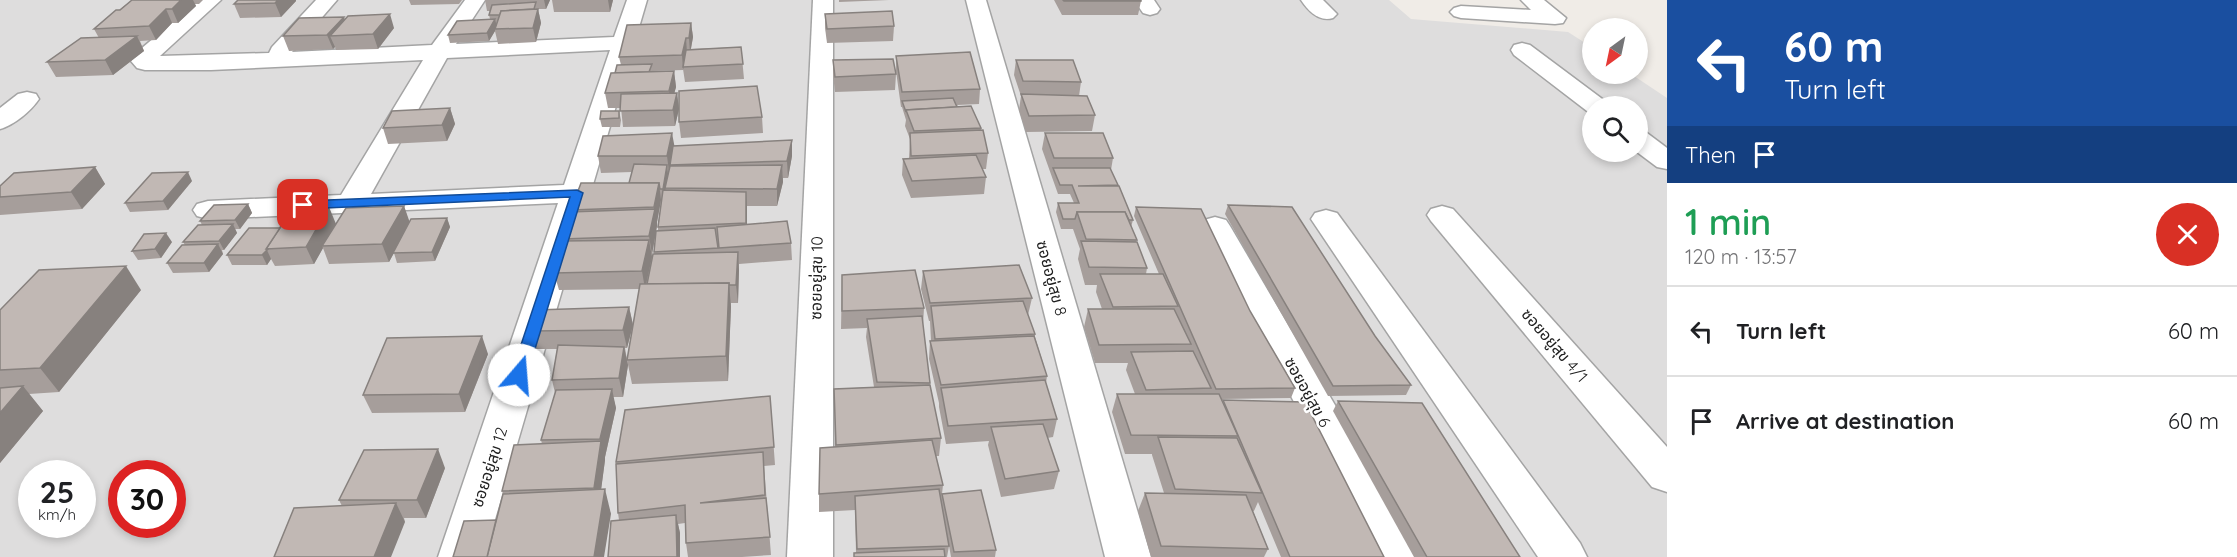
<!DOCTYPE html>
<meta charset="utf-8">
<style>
body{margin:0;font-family:Quicksand,"Noto Sans Thai",sans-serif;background:#f6f6f6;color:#202124;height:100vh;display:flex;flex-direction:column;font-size:22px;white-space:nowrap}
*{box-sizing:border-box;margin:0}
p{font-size:20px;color:#757577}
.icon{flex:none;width:33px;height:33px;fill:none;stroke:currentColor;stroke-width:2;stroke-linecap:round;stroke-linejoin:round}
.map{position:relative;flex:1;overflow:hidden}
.side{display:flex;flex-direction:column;background:#fff;width:570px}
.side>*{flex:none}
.hud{background:#1a4fa0;color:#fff;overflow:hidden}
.needle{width:39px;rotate:213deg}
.buttons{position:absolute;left:1582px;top:18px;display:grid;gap:12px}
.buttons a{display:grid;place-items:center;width:66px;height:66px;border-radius:50%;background:#fff;box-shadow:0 3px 9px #0003;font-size:30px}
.speed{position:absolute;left:18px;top:460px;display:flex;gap:12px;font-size:30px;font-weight:700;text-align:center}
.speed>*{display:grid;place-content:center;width:78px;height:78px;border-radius:50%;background:#fff;box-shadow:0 3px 9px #0003;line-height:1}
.speed small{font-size:15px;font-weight:400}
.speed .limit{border:9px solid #d22;background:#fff;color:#111}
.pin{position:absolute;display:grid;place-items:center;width:51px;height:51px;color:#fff;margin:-26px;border-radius:12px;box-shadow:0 3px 9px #0006}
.me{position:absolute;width:66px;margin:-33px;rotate:18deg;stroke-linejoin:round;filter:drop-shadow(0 0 4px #0008)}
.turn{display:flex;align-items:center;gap:21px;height:126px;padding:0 18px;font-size:27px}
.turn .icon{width:78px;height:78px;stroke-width:2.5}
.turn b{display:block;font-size:42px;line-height:51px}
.then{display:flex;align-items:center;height:57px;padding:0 18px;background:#0003;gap:12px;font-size:22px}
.round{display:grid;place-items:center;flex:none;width:63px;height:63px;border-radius:32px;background:#f6f6f6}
.overview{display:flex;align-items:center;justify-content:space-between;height:102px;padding:0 18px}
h1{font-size:36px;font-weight:600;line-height:45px;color:#1e9e55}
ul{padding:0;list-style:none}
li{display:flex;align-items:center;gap:18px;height:90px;padding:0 18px;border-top:2px solid #e0e0e0}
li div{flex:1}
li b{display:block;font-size:22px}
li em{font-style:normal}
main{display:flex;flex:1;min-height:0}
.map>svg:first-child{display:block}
.residential{fill:#dedddd;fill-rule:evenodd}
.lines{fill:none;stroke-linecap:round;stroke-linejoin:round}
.minor-casing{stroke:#a4a4a4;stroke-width:3}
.minor{fill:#fff;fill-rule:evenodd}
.wall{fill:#a69e9b;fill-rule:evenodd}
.shaded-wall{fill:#87817e}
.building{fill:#c1b8b4;stroke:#87817e;stroke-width:1.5}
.route{fill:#1a73e8;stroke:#114b97;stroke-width:1.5}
.labels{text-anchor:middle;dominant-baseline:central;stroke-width:5;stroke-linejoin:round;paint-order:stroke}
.street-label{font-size:16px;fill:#202020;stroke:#fff}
</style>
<main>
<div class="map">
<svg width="1667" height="557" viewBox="0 0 1667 557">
<rect width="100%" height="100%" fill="#f0ece7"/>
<path class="residential" d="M0 0H1389L1411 19 1568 32 1593 48V74H1631L1667 98V557H0ZM1593 106H1638V152H1593ZM32 474H82V525H32ZM122 474H172V525H122Z"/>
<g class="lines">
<g class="minor-casing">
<g id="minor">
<path d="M199 0H221L160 56 269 53 272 47 316 0H337L292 52 432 45 465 0H485L456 44 614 37 627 0H647L484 557H438L558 203 208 219 197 216 193 210 197 204 208 201 341 195 423 60 211 70H145L137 68 131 61 142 48ZM610 50 564 185 371 194 447 58Z"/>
<path d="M813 0H833V557H787Z"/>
<path d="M966 0H986L1151 557H1105Z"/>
<path d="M1134 0H1154L1160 9 1157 13 1150 15 1143 13Z"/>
<path d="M1301 0H1323L1337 14 1333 18C1319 22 1309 12 1301 0Z"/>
<path d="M1521 0H1544L1566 18 1563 23 1555 24 1461 18 1454 16 1450 12 1454 8 1461 6 1531 10Z"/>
<path d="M1522 43 1530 45 1605 101 1608 106H1593V113L1587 111 1514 55 1511 50 1514 45Z"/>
<path d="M27 92 36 94 39 99C31 111 14 125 0 129V108L18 94Z"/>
<path d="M1638 131 1647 133 1667 148V169L1657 167 1637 152Z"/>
<path d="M1442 206 1453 209 1667 447V492L1652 487 1431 221 1427 215 1431 209Z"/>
<path d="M1326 210 1337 213 1580 543 1587 557H1538L1311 219 1315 213Z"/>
<path d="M1215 217 1226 220 1230 226 1424 557H1377L1200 226 1204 220Z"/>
</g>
</g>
<use href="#minor" class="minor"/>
</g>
<g class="wall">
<path d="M132 0H203L199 4H195L196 6 178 23H172L156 40 140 41 144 51 113 75 56 77 47 62 99 38 94 29Z"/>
<path d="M238 0H296V1L281 17 240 18 234 4Z"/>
<path d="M409 0H462L459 4 411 5Z"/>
<path d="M485 0H550L546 9H538L541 23 536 42 498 44 495 31 489 41 450 43 448 35 490 19 489 15 490 11H487Z"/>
<path d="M552 0H613L610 12H554Z"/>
<path d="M839 0H889L839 2Z"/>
<path d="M1054 0H1141V1L1138 15H1062Z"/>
<path d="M825 14 894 26 893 41 827 43 825 28Z"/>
<path d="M345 20 394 28 378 49 336 50 335 47 333 49 289 51 283 36Z"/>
<path d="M691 23 693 37 691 49 741 47 744 79 685 82 683 69V70L653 71V72L674 71 676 87 674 93H677L679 109 675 126 623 127 621 108H608L605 93 621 65 619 57Z"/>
<path d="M896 56 980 89 979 104 957 105 981 128V131L988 153 986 169H982L986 177 984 194 911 198 902 175 903 159 909 158 910 139 905 126 906 120 902 107H901L896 71Z"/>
<path d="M833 60 896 74 895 90 835 92 833 75Z"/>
<path d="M1016 60 1081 82 1079 96 1095 115 1092 131 1026 132 1019 110 1021 96 1014 75Z"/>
<path d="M450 108 455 124 447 141 388 144 383 128Z"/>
<path d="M619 111 621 120 620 127H602L600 119Z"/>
<path d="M762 117 763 133 681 138 679 122Z"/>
<path d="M1045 133 1113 158 1111 170 1133 220 1131 227 1137 240 1136 242 1147 268 1146 274H1159L1134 216 1136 207 1250 311 1295 388 1291 398 1221 399 1222 401 1384 557H1281L1258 502 1254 511H1253L1268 549 1264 557H1151L1138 511 1145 493H1164L1152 455V454H1125L1112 412 1117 394H1135L1126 370 1128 363H1095L1084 327 1088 309H1102L1096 292 1097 285H1085L1078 259 1080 249 1073 229H1061L1056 212 1058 203H1074L1070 194H1058L1042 149Z"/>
<path d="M674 146 792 156 788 178H783V182L777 206H747V225L791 243 792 260 739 264 738 303H731L728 381 632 384 627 360 639 289 559 290 554 273 562 239 571 210 629 183 632 172 601 173 598 156ZM661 201 658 227V230L656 231 657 226V222ZM656 233 654 254 652 257V254Z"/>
<path d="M95 167 105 184 82 209 0 215V186Z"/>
<path d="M192 181 168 210 130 212 125 203Z"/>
<path d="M248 204 252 213 240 229H235L237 233 224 250H222L223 254 209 272 173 273 167 263 185 245 183 242 202 225 200 221Z"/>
<path d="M1228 205 1375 336 1411 385 1406 395 1328 396 1225 214Z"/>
<path d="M404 206 409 222 447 218 450 227 435 261 397 263 394 253 389 262 329 264 323 248 314 264 275 266 271 259 267 265H232L227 255 280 228 336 224Z"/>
<path d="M172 242 161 258 138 260 132 251Z"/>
<path d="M923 271 1032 298 1028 315 1035 334V337L1047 376 1046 383 1057 419 1053 437 1047 438 1059 471 1054 489 1001 497 988 445 989 441 946 444 939 407V403L929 359 930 341H931L930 321H929L921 289Z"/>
<path d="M842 275 924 308 923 325 930 385 941 438 939 456H936L943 485 942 494 996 550 995 557H951L947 534 949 546 947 557H854L856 553 855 510 819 512V494L835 447 834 389 874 387 866 337 867 328 841 329Z"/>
<path d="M141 290 59 392 29 394 43 411 0 463V310Z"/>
<path d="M629 307 633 325 627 348H625L628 365 623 397H613L616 408 605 457V460L601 489 611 514 496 520 503 494 502 491 542 444 541 440 555 393 552 380 557 349H536L531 331Z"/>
<path d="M488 354 465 412 372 413 363 395Z"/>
<path d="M770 396 775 465 764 466 771 555 742 557H688L686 543 685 523 678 524 680 533V557H608L619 520 618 513 616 462Z"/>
<path d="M1338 401 1520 557H1414L1333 411Z"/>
<path d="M445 468 426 518H404L405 522 342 506 339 500Z"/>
</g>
<g class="shaded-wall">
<path d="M181 0H193L196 6 178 23 172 9Z"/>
<path d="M278 0H296V1L281 17 275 3Z"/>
<path d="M544 0H550L546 9Z"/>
<path d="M608 0H613L610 12Z"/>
<path d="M166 9 172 23 156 40 149 26Z"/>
<path d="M538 9 541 23 536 42 533 28Z"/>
<path d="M390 14 394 28 378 49 373 34Z"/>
<path d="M344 17 349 31 330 36 335 47 333 49 327 35Z"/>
<path d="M495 19 497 27 495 29V31L489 41 487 33Z"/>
<path d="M691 23 693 37 690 53 689 38Z"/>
<path d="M137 36 144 51 113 75 105 60Z"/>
<path d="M686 38 687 53 683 70 682 55Z"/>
<path d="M674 71 676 87 671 106 669 91Z"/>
<path d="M677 93 679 109 675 126 673 110Z"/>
<path d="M450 108 455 124 447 141 442 125Z"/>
<path d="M672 133 675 149 669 172 667 156Z"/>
<path d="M792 140V156L788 178 787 161Z"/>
<path d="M667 165 668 174 664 198 663 189Z"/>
<path d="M782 165 783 182 777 206V189Z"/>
<path d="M95 167 105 184 82 209 71 192Z"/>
<path d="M188 172 192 181 168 210 163 201Z"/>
<path d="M659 183 661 200 657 222V226L652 254 649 236 654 212V207Z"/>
<path d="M746 192 747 209V240L746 223Z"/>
<path d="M248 204 252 213 240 229 235 220Z"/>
<path d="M404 206 410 223 389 262 382 244Z"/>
<path d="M329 207 336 224 322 246 323 248 314 264 306 247Z"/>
<path d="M447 218 450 227 435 261 432 252Z"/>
<path d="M233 224 237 233 224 250 219 241Z"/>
<path d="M166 233 172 242 161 258 155 249Z"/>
<path d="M649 240 652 257 645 289 642 271Z"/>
<path d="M218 244 223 254 209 272 204 263Z"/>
<path d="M267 250 271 259 267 265 262 255Z"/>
<path d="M738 252 739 270 738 303 736 285Z"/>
<path d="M126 266 141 290 59 392 40 368Z"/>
<path d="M729 283 731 307 728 381 726 356Z"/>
<path d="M629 307 633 325 627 348 623 330Z"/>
<path d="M482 336 488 354 465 412 459 394Z"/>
<path d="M624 347 628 365 623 397 619 378Z"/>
<path d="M23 386 43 411 0 463V413Z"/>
<path d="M612 389 616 408 605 457V460L599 506 594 488 601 443 600 439Z"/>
<path d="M438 449 445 468 426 518 417 500Z"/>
<path d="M605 489 611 514 604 557H594Z"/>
<path d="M396 503 405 522 391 557H374Z"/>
<path d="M676 515 680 533V557H677Z"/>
</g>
<g class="building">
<path d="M132 0H181L172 9H166L149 26 94 29 116 10H120Z"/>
<path d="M238 0H278L275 3 234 4Z"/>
<path d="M1063 0H1141V1H1064Z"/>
<path d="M536 2 534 9 501 11 500 15H489L492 5Z"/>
<path d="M538 9 533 28 495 29 501 11Z"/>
<path d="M892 11 894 26 827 29 825 14Z"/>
<path d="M390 14 373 34 330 36 348 16Z"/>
<path d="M344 17 327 35 283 36 299 18Z"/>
<path d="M495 19 487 33 448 35 457 21Z"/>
<path d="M691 23 689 38H686L682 55 619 57 627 25Z"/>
<path d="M137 36 105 60 47 62 81 38Z"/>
<path d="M741 47 743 64 683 67 686 50Z"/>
<path d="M970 52 980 89 902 92 896 56Z"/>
<path d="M893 59 896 74 835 77 833 60Z"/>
<path d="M1016 60H1073L1081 82 1023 81Z"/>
<path d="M652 64 649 72 615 73 617 65Z"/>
<path d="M674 71 669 91 605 93 611 73Z"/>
<path d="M757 86 762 117 679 122V91Z"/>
<path d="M677 93 673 110 620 111 621 94Z"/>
<path d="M1021 94 1087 96 1095 115 1029 116Z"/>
<path d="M953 98 957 107 906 110V112L902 101Z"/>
<path d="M971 106 981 128 914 131 906 110Z"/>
<path d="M450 108 442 125 383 128 392 111Z"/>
<path d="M601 111H619V118L600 119Z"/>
<path d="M983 130 988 153 911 156 910 133Z"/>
<path d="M672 133 667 156H598L603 136Z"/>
<path d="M1045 133H1103L1113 158H1054Z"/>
<path d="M792 140 787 161 670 165 673 146Z"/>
<path d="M976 155 986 177 912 181 903 159Z"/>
<path d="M634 164 667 165 663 189H660L659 183H629Z"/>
<path d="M782 165 777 189 665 188 670 166Z"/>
<path d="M95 167 71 192 0 197V186L14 173Z"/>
<path d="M1053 168H1110L1118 185 1078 186H1119L1133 220H1129L1125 212H1077L1075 219H1063L1058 203H1079L1072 185H1060Z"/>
<path d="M188 172 163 201 125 203 152 173Z"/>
<path d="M581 183H659L654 207 571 210Z"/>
<path d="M663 190 746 192V223L658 227Z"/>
<path d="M248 204 235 220 200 221 214 205Z"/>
<path d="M1228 205 1292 207 1375 336 1411 385 1333 386Z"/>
<path d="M404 206 382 244 322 246 346 208Z"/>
<path d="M329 207 306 247 266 249 292 209Z"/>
<path d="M1136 207 1201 209 1250 311 1295 388 1216 389Z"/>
<path d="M655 209 649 236 562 239 569 212Z"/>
<path d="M1077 212H1125L1137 240 1086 239Z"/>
<path d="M447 218 432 252 393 253 411 219Z"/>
<path d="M787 221 791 243 719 248 717 227Z"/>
<path d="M233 224 219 241 183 242 198 225Z"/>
<path d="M249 228H280L266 249H268L262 255H227Z"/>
<path d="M715 228 718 248 654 252 656 231Z"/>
<path d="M166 233 155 249 132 251 144 234Z"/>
<path d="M649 240 642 271 554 273 562 241Z"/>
<path d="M1081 241 1137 242 1147 268 1089 267Z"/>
<path d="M218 244 204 263H167L182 245Z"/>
<path d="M738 252 736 285H729V283L647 284 653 254Z"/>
<path d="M1019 265 1032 298 930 303 923 271Z"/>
<path d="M126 266 40 368 0 370V310L39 270Z"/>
<path d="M915 270 924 308 842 311V275Z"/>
<path d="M1100 274H1163L1178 306 1113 307Z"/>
<path d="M729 283 726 356 627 360 640 284Z"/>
<path d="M1023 301 1035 334 935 339 931 306Z"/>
<path d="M629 307 623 330 531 331 535 310Z"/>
<path d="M1088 309H1174L1191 344 1099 345Z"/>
<path d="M922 316 930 383 877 382 867 319Z"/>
<path d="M482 336 459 394 363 395 387 338Z"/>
<path d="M1034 336 1047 376 941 385 930 341Z"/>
<path d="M558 345 624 347 619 378 552 380Z"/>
<path d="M1193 351 1211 388 1146 390 1131 352Z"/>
<path d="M1045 380 1057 419 948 426 941 388Z"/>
<path d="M930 385 941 438 836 445 834 389Z"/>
<path d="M23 386 0 413V388Z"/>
<path d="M612 389 600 439 541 440 556 390Z"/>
<path d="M1117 394H1219L1238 436 1131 435Z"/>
<path d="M770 396 774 447 616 462 625 410Z"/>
<path d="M1223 400 1305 402 1384 557H1290Z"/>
<path d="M1338 401 1422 403 1520 557H1427Z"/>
<path d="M1043 424 1059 471 1005 479 991 427Z"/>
<path d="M1158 437 1237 438 1262 493 1175 489Z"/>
<path d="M932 440 943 485 819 494 820 448Z"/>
<path d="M601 441 594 488 502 491 514 445Z"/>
<path d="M438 449 417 500H339L364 450Z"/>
<path d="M763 452 765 495 700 503 766 498 770 537 686 543 685 505 618 513 616 464Z"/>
<path d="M605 489 594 557H487L503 494Z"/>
<path d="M939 489 949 546 857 549 855 496Z"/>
<path d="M981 490 996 550 954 552 942 494Z"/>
<path d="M1145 493 1246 495 1268 549 1161 546Z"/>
<path d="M396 503 374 557H274L294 508Z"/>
<path d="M676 515 677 557H608L611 521Z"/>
<path d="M496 520 487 557H453L464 521Z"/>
<path d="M944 549 945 557H854V553Z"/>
</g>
<path class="route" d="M577 190 583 193 527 375 524 379H513L511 375 570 197 303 209 297 205 303 201Z"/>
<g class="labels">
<g class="street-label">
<text transform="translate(816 278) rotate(-89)">ซอยอยู่สุข 10</text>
<text transform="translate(1052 278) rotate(75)">ซอยอยู่สุข 8</text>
<text transform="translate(1555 345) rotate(49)">ซอยอยู่สุข 4/1</text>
<text transform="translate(1308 392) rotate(61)">ซอยอยู่สุข 6</text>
<text transform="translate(489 467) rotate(-72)">ซอยอยู่สุข 12</text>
</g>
</g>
</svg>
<div class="buttons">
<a><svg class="needle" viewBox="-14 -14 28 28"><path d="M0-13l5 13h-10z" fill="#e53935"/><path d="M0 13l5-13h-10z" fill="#757577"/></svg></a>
<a><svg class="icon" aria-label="search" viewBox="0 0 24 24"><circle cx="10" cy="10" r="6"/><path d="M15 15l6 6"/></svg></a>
</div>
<div class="speed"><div>25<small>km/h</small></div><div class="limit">30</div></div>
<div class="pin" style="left:303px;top:205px;background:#d93025"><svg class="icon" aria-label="arrive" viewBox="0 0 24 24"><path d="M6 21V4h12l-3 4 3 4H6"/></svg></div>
<svg class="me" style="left:519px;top:375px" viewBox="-20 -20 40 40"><circle r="19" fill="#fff"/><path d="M0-13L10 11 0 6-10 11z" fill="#1a73e8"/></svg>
</div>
<section class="side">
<div class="hud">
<div class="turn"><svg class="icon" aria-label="left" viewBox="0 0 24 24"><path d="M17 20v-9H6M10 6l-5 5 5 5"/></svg><div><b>60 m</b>Turn left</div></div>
<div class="then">Then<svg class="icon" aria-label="arrive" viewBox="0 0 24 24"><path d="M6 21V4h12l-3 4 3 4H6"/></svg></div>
</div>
<div class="overview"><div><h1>1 min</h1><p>120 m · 13:57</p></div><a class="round" style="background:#d93025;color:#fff"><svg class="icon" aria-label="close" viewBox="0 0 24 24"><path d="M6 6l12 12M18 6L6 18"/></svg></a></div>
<ul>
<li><svg class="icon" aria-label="left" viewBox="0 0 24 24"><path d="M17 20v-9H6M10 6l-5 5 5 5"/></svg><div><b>Turn left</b></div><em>60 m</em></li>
<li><svg class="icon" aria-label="arrive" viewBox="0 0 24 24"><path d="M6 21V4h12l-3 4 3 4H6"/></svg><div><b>Arrive at destination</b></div><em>60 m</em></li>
</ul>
</section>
</main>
